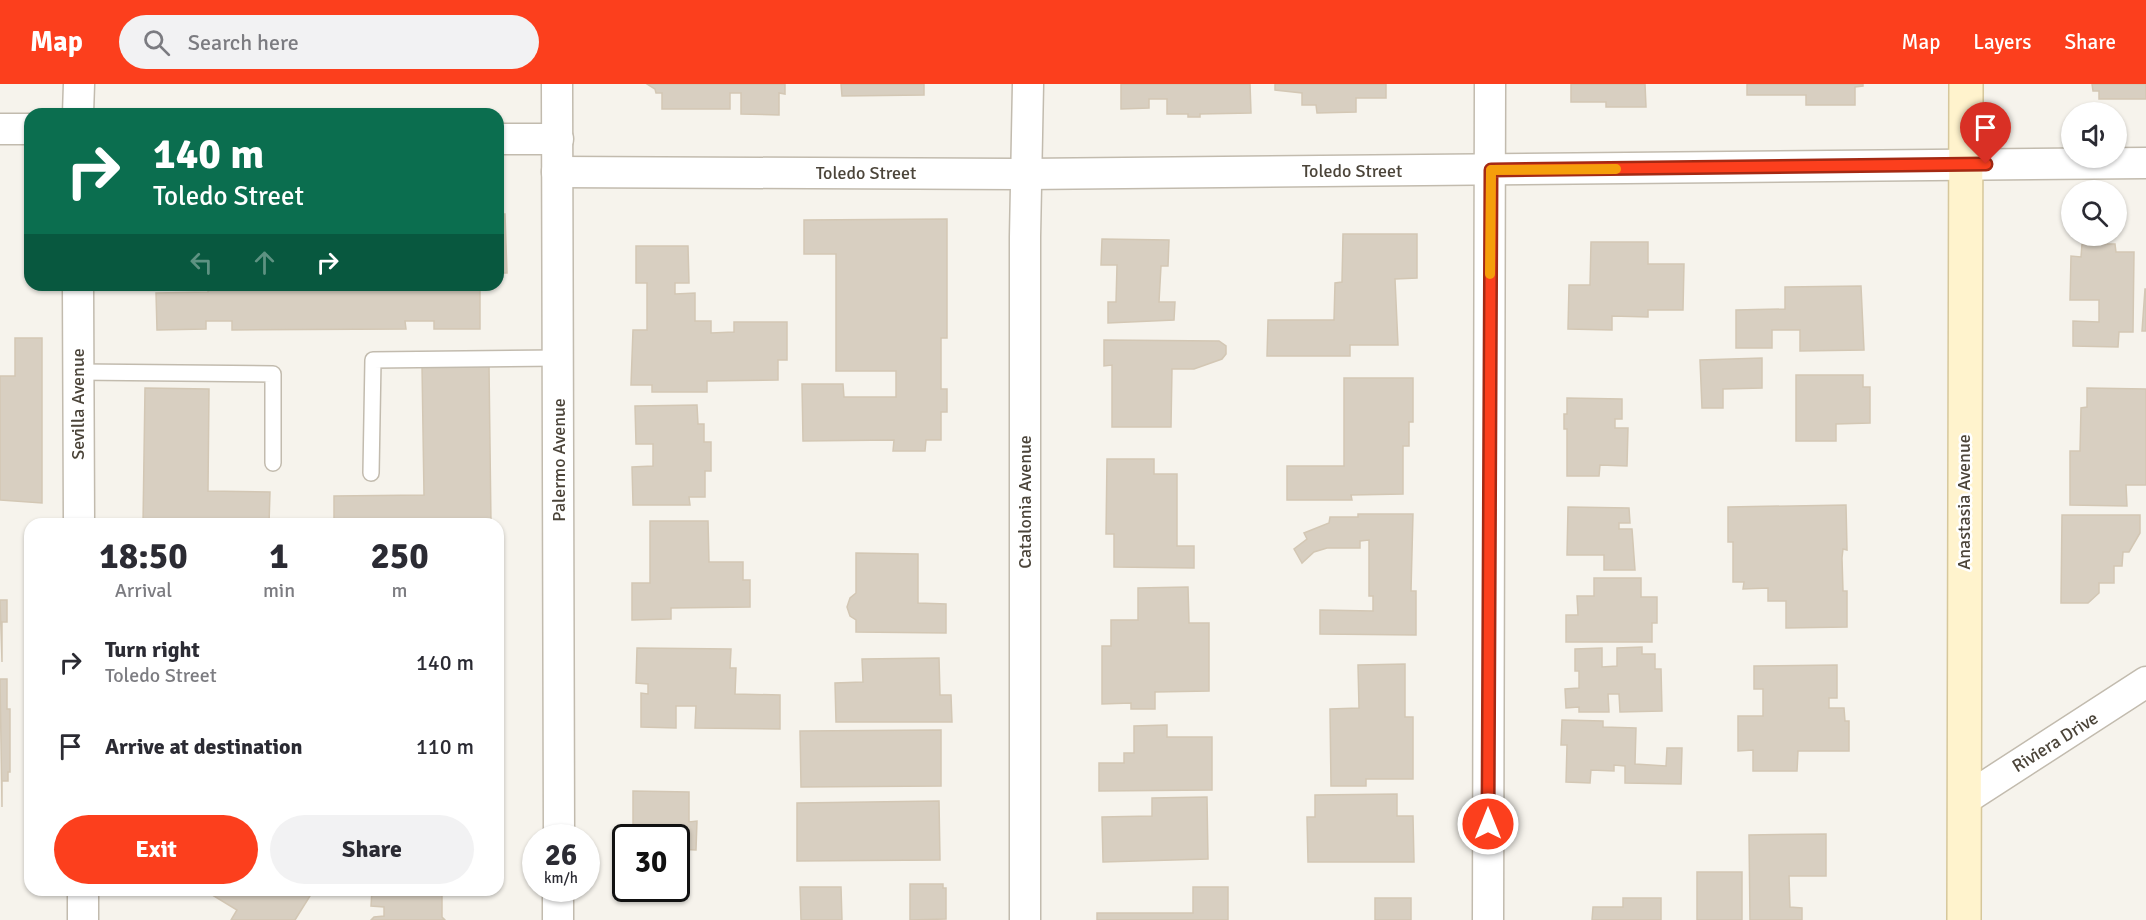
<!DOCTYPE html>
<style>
body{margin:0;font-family:Signika,sans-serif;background:#f2f2f3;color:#2b2b33;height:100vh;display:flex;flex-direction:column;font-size:22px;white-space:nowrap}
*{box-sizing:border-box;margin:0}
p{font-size:20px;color:#7c7c81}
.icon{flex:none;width:33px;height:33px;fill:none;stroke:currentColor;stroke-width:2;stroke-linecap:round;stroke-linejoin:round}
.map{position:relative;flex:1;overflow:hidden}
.side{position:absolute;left:24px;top:434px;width:480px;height:378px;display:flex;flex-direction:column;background:#fff;border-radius:18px;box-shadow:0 2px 4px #0004}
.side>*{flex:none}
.banner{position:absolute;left:24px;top:24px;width:480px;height:183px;border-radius:18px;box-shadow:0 2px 4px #0004;background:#0b6e4f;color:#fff;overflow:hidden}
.tools{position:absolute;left:2061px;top:18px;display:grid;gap:12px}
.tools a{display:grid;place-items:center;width:66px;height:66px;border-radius:50%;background:#fff;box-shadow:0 2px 4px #0004;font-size:30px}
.speed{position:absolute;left:522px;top:740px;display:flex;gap:12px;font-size:30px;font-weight:700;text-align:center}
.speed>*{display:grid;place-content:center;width:78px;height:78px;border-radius:50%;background:#fff;box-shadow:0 2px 4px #0004;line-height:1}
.speed small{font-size:15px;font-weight:400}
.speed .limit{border:3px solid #111;border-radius:9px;background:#fff;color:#111}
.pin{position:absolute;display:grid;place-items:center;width:51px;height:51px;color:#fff;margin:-62px -26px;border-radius:50% 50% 50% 0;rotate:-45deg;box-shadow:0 0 6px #0007}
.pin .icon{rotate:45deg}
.me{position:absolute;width:66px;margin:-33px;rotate:0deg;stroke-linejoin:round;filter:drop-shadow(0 0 4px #0008)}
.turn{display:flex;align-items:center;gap:21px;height:126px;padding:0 30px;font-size:27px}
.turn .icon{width:78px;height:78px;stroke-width:2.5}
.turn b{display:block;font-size:42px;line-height:51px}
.lanes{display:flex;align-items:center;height:57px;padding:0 30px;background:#0003;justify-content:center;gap:30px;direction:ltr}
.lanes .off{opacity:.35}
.eta{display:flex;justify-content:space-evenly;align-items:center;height:102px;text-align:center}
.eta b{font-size:36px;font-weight:700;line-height:42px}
.primary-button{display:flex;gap:12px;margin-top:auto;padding:12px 30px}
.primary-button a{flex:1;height:69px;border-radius:36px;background:#fc3f1d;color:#fff;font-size:24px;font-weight:700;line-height:69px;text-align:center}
.primary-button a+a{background:#f2f2f3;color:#2b2b33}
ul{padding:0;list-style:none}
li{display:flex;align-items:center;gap:18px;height:84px;padding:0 30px}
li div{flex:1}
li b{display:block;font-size:22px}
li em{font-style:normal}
header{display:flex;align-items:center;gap:36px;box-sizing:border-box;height:84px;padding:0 30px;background:#fc3f1d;color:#fff}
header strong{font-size:28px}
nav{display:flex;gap:33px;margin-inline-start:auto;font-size:21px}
.search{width:420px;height:54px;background:#f2f2f3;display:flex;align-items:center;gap:15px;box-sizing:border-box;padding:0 21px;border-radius:33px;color:#7c7c81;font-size:22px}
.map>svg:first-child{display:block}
.building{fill:#d8cfc1;stroke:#d3c7b4;stroke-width:1.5}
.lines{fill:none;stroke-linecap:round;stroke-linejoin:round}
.lane-casing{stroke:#c2bbae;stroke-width:18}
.street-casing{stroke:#c2bbae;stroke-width:33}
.secondary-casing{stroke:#d6c79b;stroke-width:36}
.lane{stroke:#fff;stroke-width:15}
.street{stroke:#fff;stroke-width:30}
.secondary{stroke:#fff3cd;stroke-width:33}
.route-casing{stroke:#a42913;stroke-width:15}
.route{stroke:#fc3f1d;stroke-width:10}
.slow{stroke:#f59e0b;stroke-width:10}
.labels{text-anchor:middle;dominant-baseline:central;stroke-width:5;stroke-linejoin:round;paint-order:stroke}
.street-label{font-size:18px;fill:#4b4439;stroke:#fff}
</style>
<header>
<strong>Map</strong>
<div class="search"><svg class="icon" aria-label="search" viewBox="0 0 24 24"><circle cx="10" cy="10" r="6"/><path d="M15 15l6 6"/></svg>Search here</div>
<nav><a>Map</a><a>Layers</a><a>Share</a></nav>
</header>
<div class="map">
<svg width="2146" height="836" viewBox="0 0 2146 836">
<rect width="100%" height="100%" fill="#f6f3ec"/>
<g class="building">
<path d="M647 0H785V10L779 9V31L741 30V9H730V25H662V9H656L655 5Z"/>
<path d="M841 0H924V11L842 12Z"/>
<path d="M1121 0H1250L1251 29 1200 30V33H1188V30H1167V15H1149V24L1121 25Z"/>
<path d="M1275 0H1386V14H1356V28L1317 29 1316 21H1302V9L1275 6Z"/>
<path d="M1571 0H1645L1646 23H1606V18H1571Z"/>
<path d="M1747 0H1863V2L1855 3V21H1806V11H1747Z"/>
<path d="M2092 0H2146V15H2099V7H2093Z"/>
<path d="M498 130H505L507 189H498Z"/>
<path d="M947 135V254H941V305H947V328H941V356H926L925 367H893L894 356 803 357 802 300H843L844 313H896V287H836V170H804V136Z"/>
<path d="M1343 150H1417V194L1395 195 1398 261H1350V272H1267L1268 236H1334L1335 199 1342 198Z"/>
<path d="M1102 155 1169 156 1168 182H1161L1159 218H1175L1174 236 1108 239V218H1116L1117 181H1101Z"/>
<path d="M1591 158H1648V180H1684L1683 226H1648V233L1612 232V246L1568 245 1569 201H1590Z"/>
<path d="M2082 160H2115L2116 168H2134L2133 248H2119L2118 263 2073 262V237L2099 238V216H2070L2071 172 2081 173Z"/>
<path d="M636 162H688L689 199H675V210L695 209V237H711V249L734 248V238H787V276H778V296L707 297V308H652V301H631L633 246H647V199H636Z"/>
<path d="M208 201H263V204H308V201L480 204V245H434V237H405L406 245 232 246V237H206V245L157 246 156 209 208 208Z"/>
<path d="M1861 202 1864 266 1800 267V246H1772V264H1736V226L1785 225V203Z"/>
<path d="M2145 205H2146V247H2142Z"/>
<path d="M15 254H42V419L0 416V292H15Z"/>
<path d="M1104 256 1219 257 1226 262V270L1222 275 1194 285H1172L1171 343H1112V281L1104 282Z"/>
<path d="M1762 274V304L1723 305V324H1702L1700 276Z"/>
<path d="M489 281 491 440H334V412L424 411 422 282Z"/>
<path d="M1796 291H1863V303H1870V339L1836 340V357H1796Z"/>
<path d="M1344 294H1413V338H1409V362H1403V410L1351 411 1352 416H1287V382H1344Z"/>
<path d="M145 304 209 305 208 407 270 408 269 440H143Z"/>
<path d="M2087 304 2146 305V401H2126L2127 422 2070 421V367H2080L2081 324 2087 323Z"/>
<path d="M1567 314 1622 315V335H1615V344H1628L1627 382 1600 381 1599 392H1567V345H1564V330H1567Z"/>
<path d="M697 321 698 340H704V358H711V387H705V413H689L690 421H633L632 383 653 382V360H636L635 322Z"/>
<path d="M1107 375H1154V390H1177V462H1194V484L1114 483V450H1106Z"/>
<path d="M1846 421 1847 466 1843 465 1842 474 1843 507H1847V543L1786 544V517H1768V504L1743 505 1744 498H1733V458H1728V423Z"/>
<path d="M1568 423 1629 424 1630 439H1619V445H1632L1635 486H1604V471H1567Z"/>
<path d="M1358 430H1413L1411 507H1416V551L1320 550V526L1373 527V512H1369V456L1360 457V464H1327L1314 468 1302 479 1294 465 1307 455 1304 449 1329 439 1330 433H1358Z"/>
<path d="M2062 431H2140V449L2129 468H2123L2122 482H2114V499H2099V509L2088 519H2061Z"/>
<path d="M650 437H708L709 478H743V496H750V523L671 524V535L632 536V499H650Z"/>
<path d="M856 469 918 470V519L946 520V549L856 548V536L850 532 847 523 850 514 856 509Z"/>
<path d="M1594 494H1641V513H1657V539H1652V558H1566V531H1578L1577 512H1594Z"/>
<path d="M1188 503 1189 539H1209V607L1155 608V625H1131V619L1102 620V562H1111V536H1138V504Z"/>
<path d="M0 516H7V538H2V578Z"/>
<path d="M1642 563V570H1655V585H1661L1662 627 1620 628 1619 610H1608L1609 628H1579V623L1566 624 1565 605 1579 604V587H1575V565L1602 564V583L1617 582V564Z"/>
<path d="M637 564 731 565 730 584H736L735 610 780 611V645L695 644 696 622H676V644L641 643V609L648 610V600L636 599Z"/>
<path d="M939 574 940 611H951L952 638H836L835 599 863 598 862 575Z"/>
<path d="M1405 580V633H1413V695H1366V702H1331L1330 625 1359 624 1358 581Z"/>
<path d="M1837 581V614H1829V624H1844L1845 637H1849V667H1798L1797 687H1753V666L1738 667V632H1763V605H1754V582Z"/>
<path d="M0 595H7V625H10V688H8V697H2V723Z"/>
<path d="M1562 636 1603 637V643L1636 644 1635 680 1666 682 1667 664H1682L1681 700 1625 699V682L1614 681V687L1591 686 1590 699 1566 698 1567 661H1561Z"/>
<path d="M1167 641V653H1212V706L1099 707V679H1124V669H1134V642Z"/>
<path d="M941 646V702L801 703 800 647Z"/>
<path d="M633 707 689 708V738L697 737 696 766 676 765V753H642V742H633Z"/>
<path d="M1397 710V732H1413L1414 778H1308L1307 733H1315V711Z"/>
<path d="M1207 713 1208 775 1103 778 1102 733 1152 732V714Z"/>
<path d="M939 717 940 776 797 777V719Z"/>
<path d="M1826 750V792H1789L1790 823 1802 824V836H1750L1749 751Z"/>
<rect x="1697" y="788" width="45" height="48"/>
<path d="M910 800H943V804H946V835L910 836Z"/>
<path d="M800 803H841L842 836H801Z"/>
<path d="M1193 803H1228V836H1097V829H1193Z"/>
<path d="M204 806H300L310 812 295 836H231L237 826Z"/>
<path d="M372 806H442V833L445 836H371L374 833 384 832V823L371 822Z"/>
<rect x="1375" y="814" width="36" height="22"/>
<path d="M1623 814H1661V836H1592L1593 823H1623Z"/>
</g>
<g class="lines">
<g class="lane-casing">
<g id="lane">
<path d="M78 288 273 290V379"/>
<path d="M371 389 373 276 559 274"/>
</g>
</g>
<g class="street-casing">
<g id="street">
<path d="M557 0 559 753"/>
<path d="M78 30 79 0"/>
<path d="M0 45H30"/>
<path d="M498 55H558"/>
<path d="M557 88 1026 90 2146 79"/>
<path d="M78 201 79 440"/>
<path d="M1964 716 2146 598"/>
<path d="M83 806V836"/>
<path d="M558 836V804"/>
<path d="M1025 836V153L1028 0"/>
<path d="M1488 836 1490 0"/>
</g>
</g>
<g class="secondary-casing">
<path id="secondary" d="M1964 836 1966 0"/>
</g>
<use href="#lane" class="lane"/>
<use href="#street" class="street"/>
<use href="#secondary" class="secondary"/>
</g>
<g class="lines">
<g class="route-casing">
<path id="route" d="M1488 740 1491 86 1986 80"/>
</g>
<use href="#route" class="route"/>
<path class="slow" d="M1490 190 1491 86 1616 85"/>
</g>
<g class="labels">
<g class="street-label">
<text x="1352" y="87">Toledo Street</text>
<text x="866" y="89">Toledo Street</text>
<text transform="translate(78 320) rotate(-90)">Sevilla Avenue</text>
<text transform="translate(559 376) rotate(-90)">Palermo Avenue</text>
<text transform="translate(1025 418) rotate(-90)">Catalonia Avenue</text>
<text transform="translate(1964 418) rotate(-90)">Anastasia Avenue</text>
<text transform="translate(2055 658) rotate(-32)">Riviera Drive</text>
</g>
</g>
</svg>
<div class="tools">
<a><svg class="icon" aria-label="sound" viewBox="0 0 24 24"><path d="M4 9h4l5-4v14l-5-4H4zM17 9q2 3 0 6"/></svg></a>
<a><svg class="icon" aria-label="search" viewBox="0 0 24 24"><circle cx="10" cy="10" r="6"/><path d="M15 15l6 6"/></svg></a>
</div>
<div class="speed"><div>26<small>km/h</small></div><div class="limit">30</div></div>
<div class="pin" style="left:1986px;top:80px;background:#d93025"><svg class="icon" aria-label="arrive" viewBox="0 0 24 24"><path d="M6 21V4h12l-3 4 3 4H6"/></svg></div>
<svg class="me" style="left:1488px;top:740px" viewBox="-20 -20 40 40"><circle r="17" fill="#fc3f1d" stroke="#fff" stroke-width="3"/><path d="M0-11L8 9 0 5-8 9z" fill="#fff"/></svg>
<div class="banner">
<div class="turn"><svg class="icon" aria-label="right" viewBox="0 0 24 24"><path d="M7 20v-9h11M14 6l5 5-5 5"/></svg><div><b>140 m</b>Toledo Street</div></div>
<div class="lanes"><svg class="icon off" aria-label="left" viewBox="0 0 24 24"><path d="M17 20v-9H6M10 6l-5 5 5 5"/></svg><svg class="icon off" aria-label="ahead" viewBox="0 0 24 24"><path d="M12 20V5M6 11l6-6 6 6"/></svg><svg class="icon" aria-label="right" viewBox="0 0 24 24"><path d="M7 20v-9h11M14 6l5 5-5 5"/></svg></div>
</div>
<section class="side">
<div class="eta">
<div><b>18:50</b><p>Arrival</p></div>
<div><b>1</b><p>min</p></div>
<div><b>250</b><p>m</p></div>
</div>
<ul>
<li><svg class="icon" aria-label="right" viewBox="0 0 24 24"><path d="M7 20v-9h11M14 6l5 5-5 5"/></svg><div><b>Turn right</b><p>Toledo Street</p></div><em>140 m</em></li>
<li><svg class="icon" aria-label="arrive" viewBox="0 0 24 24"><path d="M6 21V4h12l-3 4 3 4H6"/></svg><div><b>Arrive at destination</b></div><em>110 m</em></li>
</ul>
<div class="primary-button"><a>Exit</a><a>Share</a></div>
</section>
</div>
